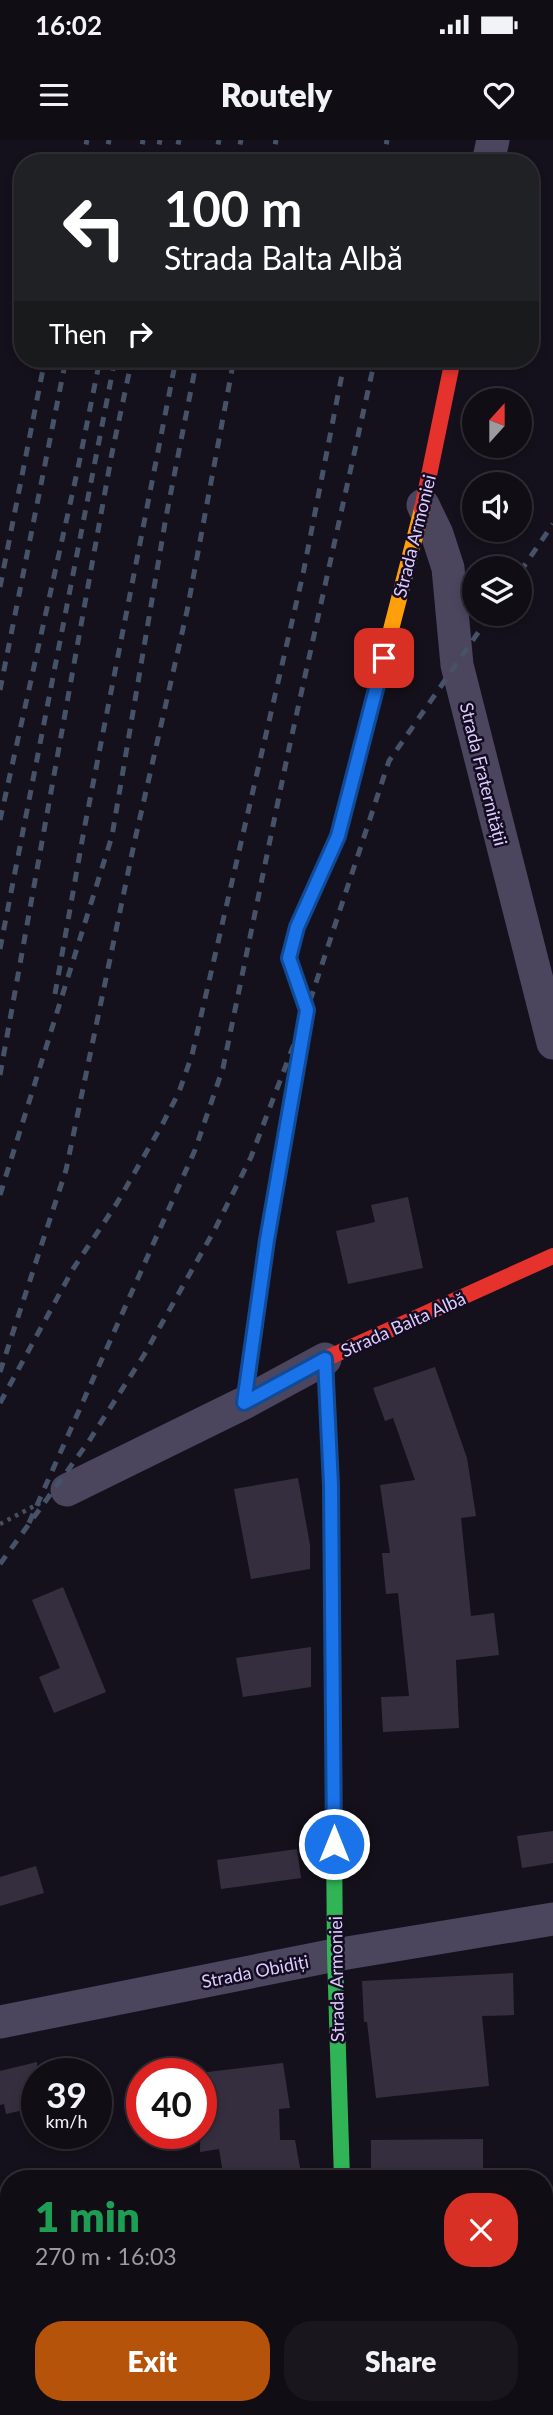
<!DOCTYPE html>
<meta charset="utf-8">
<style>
body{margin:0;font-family:Lato,sans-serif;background:#19161e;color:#f1f3f6;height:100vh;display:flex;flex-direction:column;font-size:26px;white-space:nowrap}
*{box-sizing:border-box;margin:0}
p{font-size:23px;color:#9c9ca0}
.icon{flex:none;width:38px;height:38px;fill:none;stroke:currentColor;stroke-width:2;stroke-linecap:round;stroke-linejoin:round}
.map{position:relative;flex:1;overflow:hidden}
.sheet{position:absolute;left:0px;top:2030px;width:553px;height:245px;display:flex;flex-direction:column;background:#100d15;border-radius:28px 28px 0 0;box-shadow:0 4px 10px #0003,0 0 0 2px #302d34}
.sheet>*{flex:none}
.guide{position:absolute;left:14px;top:14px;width:525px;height:214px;border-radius:28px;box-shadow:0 4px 10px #0003,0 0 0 2px #302d34;background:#202124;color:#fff;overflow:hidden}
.needle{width:46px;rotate:21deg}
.fabs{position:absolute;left:462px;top:248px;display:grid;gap:14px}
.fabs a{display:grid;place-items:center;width:70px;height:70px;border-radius:50%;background:#100d15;box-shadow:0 4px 10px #0003,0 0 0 2px #302d34;font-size:35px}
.speed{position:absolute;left:21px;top:1918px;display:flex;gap:14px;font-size:35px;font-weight:700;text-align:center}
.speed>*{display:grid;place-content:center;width:91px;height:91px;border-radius:50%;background:#100d15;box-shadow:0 4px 10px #0003,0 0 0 2px #302d34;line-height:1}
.speed small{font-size:18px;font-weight:400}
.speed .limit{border:10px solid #d22;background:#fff;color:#111}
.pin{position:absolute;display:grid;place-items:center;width:60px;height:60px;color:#fff;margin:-30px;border-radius:14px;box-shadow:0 4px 10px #0006}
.me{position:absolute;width:77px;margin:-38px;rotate:0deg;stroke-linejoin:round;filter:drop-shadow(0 0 5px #0008)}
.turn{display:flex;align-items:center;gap:24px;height:147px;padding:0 35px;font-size:32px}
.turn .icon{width:91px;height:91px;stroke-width:2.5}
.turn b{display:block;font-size:49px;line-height:60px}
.then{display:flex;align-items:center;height:66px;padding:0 35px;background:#0003;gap:14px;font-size:26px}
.round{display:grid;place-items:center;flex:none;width:74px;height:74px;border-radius:28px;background:#19161e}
.head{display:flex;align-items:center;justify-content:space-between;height:119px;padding:0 35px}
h1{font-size:42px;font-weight:800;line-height:52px;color:#1e9e55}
.primary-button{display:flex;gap:14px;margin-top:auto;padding:14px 35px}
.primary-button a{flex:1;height:80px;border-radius:28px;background:#b45309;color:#fff;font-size:28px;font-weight:800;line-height:80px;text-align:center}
.primary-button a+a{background:#19161e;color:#f1f3f6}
.status{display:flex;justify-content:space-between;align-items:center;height:49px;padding:0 35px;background:#100d15;direction:ltr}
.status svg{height:19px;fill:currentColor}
header{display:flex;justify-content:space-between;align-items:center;height:91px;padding:0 35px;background:#100d15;font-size:32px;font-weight:800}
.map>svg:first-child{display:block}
.building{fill:#352e3f}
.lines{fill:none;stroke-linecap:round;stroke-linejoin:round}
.path{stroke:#474e60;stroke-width:4.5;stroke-dasharray:3.5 5;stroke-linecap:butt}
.street{stroke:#4b455e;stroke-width:33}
.fast{stroke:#30b455;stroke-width:16}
.slow{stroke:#ff9f0a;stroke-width:16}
.jam{stroke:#e5322d;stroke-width:16}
.rail{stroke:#455268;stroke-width:5;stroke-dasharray:10 9;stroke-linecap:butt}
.route-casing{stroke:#114b97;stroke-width:18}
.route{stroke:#1a73e8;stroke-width:12}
.labels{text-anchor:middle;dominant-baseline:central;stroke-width:5;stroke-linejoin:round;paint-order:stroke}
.street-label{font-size:18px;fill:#dcf;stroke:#140c21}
</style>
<div class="status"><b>16:02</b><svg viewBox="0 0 49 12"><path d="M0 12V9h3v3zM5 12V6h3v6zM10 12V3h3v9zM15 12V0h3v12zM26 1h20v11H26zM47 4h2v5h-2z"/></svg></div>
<header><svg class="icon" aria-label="menu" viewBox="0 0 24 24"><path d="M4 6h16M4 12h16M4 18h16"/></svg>Routely<svg class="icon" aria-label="heart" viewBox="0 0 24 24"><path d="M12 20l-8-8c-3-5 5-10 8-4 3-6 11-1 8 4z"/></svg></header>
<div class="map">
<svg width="553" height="2275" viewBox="0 0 553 2275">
<rect width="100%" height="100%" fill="#15111c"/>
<g class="building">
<path d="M408 1057 423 1128 348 1144 336 1091 375 1082 371 1065Z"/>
<path d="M435 1227 467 1318 476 1376 461 1378 471 1476 494 1473 499 1515 456 1520 459 1588 383 1592 381 1557 409 1556 398 1453 386 1454 382 1413H390L380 1345 415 1340 393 1278 385 1281 373 1248Z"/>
<path d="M298 1338 310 1405V1429L251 1439 234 1349Z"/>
<path d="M63 1447 106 1552 54 1573 39 1537 60 1528 32 1460Z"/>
<path d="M311 1507V1547L243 1557 236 1518Z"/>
<path d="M553 1691V1723L522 1728 517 1696Z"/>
<path d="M297 1709 301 1738 221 1749 217 1720Z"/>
<path d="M36 1726 44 1753 0 1766V1737Z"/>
<path d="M513 1833 514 1875 482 1876 489 1946 376 1958 367 1882H364L362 1841Z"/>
<path d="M37 1922V1967L6 1974 4 1964 0 1965V1931Z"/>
<path d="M283 1923 290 1968 279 1969 280 2000H295L302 2039H224L219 2009 200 2012 201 1934 199 1933Z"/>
<path d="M483 1999V2039H371V2000Z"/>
</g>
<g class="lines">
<path class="path" d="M0 1384 40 1363"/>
<g class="street">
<path d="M488 23 493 0"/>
<path d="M423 365 437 394 448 428 457 525 553 903"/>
<path d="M67 1350 244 1263 325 1219"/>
<path d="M0 1882 335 1815 553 1779"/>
<path d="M544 2209 553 2206"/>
<path d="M369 2275 392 2266"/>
</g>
<g class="fast">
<path d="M244 1263 267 1100 298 923"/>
<path d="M331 1340 335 1815 342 2039"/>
</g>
<g class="slow">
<path d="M298 923 307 870 289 818 297 787 338 696 422 369"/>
<path d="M352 2266 353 2275"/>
</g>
<g class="jam">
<path d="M422 369 453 219"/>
<path d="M331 1340 325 1219 553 1116"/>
</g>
<g class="rail">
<path d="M82 23 87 0"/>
<path d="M105 23 109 0"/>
<path d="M139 23 143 0"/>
<path d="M155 23 160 0"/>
<path d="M174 23 179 0"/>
<path d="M214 23 219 0"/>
<path d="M236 23 241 0"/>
<path d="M272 23 276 0"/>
<path d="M383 23 387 0"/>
<path d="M520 432 553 384"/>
<path d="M0 447 45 219"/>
<path d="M0 550 66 219"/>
<path d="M0 680 78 328 100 219"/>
<path d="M0 809 115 219"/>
<path d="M55 854 84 690 176 219"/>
<path d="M0 935 112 313 132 219"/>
<path d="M0 1055 112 696 166 377 197 219"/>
<path d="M0 1232 66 1030 134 704 187 471 234 219"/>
<path d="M0 1263 73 1129 117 1063 162 985 179 952 192 915 303 434 345 219"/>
<path d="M29 1383 195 1010 223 928 288 613 375 219"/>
<path d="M0 1424 89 1301 144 1215 215 1089 251 1017 307 870 389 621 491 474"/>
</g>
</g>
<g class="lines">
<g class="route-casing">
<path id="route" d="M334 1704 331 1345 325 1219 244 1263 267 1100 307 870 289 818 297 787 338 696 384 518"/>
</g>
<use href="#route" class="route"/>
</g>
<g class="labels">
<g class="street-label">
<text transform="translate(414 396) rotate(-76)">Strada Armoniei</text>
<text transform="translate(484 634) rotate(76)">Strada Fraternității</text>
<text transform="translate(403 1184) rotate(-24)">Strada Balta Albă</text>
<text transform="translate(255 1831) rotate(-11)">Strada Obidiți</text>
<text transform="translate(336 1839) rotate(-91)">Strada Armoniei</text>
</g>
</g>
</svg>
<div class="fabs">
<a><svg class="needle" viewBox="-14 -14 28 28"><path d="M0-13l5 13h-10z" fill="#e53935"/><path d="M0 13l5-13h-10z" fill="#9c9ca0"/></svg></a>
<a><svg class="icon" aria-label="sound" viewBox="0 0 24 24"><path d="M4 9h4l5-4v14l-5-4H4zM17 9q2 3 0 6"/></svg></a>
<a><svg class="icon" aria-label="layers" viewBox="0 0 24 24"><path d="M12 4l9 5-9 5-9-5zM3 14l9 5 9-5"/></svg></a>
</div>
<div class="speed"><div>39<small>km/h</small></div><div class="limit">40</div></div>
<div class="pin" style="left:384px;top:518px;background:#d93025"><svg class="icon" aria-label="arrive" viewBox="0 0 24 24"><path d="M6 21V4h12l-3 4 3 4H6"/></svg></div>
<svg class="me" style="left:334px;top:1704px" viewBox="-20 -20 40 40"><circle r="17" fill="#1a73e8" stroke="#fff" stroke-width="3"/><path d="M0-11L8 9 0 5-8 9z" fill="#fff"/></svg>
<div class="guide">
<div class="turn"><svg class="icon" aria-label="left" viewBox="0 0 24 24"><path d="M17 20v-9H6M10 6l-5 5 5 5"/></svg><div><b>100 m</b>Strada Balta Albă</div></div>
<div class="then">Then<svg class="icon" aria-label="right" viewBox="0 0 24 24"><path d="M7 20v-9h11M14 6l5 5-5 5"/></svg></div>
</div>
<section class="sheet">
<div class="head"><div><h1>1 min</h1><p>270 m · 16:03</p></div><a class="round" style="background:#d93025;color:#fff"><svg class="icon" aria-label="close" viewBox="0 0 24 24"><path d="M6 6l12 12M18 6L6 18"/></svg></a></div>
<div class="primary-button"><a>Exit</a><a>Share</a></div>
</section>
</div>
